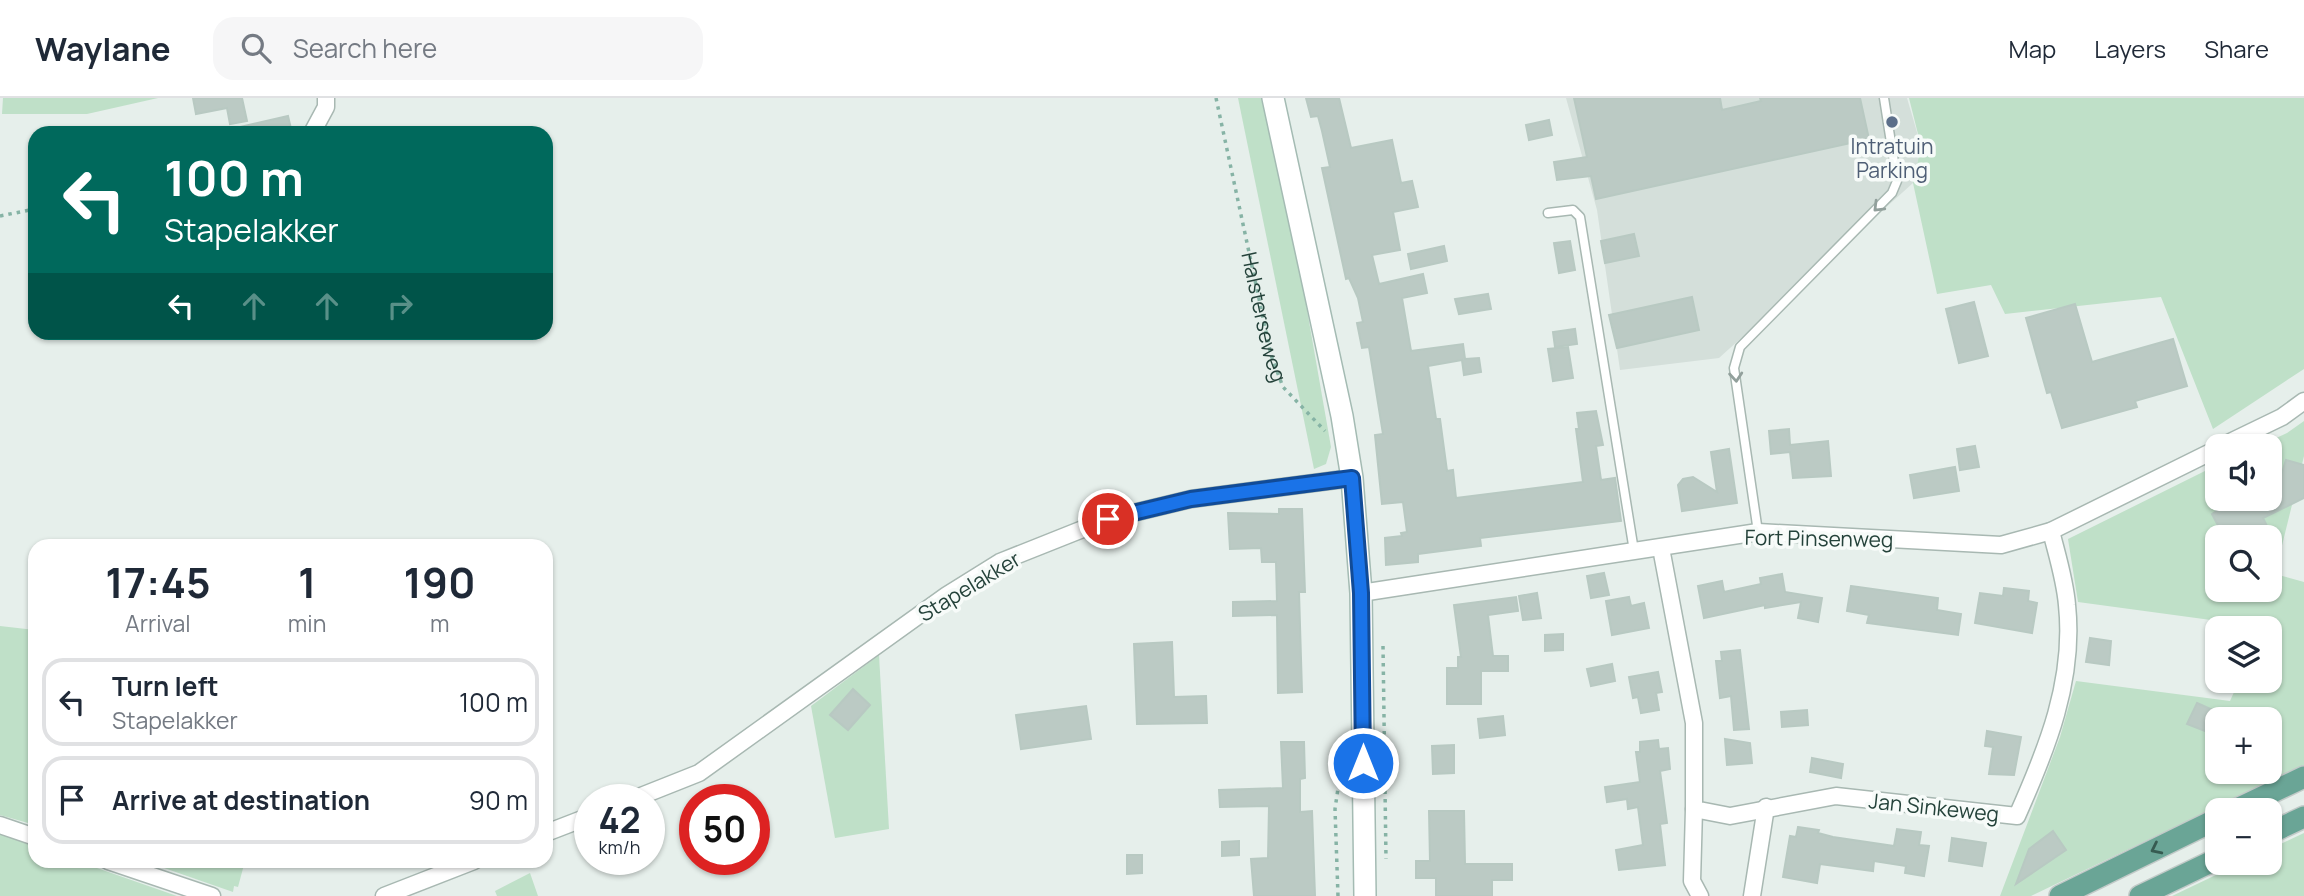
<!DOCTYPE html>
<meta charset="utf-8">
<style>
body{margin:0;font-family:Manrope,sans-serif;background:#f6f6f7;color:#1f2937;height:100vh;display:flex;flex-direction:column;font-size:26px;white-space:nowrap}
*{box-sizing:border-box;margin:0}
p{font-size:23px;color:#747a83}
.icon{flex:none;width:38px;height:38px;fill:none;stroke:currentColor;stroke-width:2;stroke-linecap:round;stroke-linejoin:round}
.map{position:relative;flex:1;overflow:hidden}
.details{position:absolute;left:28px;top:441px;width:525px;height:329px;display:flex;flex-direction:column;background:#fff;border-radius:21px;box-shadow:0 2px 5px #0004}
.details>*{flex:none}
.top-card{position:absolute;left:28px;top:28px;width:525px;height:214px;border-radius:21px;box-shadow:0 2px 5px #0004;background:#00695c;color:#fff;overflow:hidden}
.buttons{position:absolute;left:2205px;top:336px;display:grid;gap:14px}
.buttons a{display:grid;place-items:center;width:77px;height:77px;border-radius:14px;background:#fff;box-shadow:0 2px 5px #0004;font-size:35px}
.speed{position:absolute;left:574px;top:686px;display:flex;gap:14px;font-size:35px;font-weight:700;text-align:center}
.speed>*{display:grid;place-content:center;width:91px;height:91px;border-radius:50%;background:#fff;box-shadow:0 2px 5px #0004;line-height:1}
.speed small{font-size:18px;font-weight:400}
.speed .limit{border:10px solid #d22;background:#fff;color:#111}
.pin{position:absolute;display:grid;place-items:center;width:60px;height:60px;color:#fff;margin:-30px;border:4px solid #fff;border-radius:50%;box-shadow:0 2px 7px #0007}
.me{position:absolute;width:77px;margin:-38px;rotate:0deg;stroke-linejoin:round;filter:drop-shadow(0 0 5px #0008)}
.turn{display:flex;align-items:center;gap:24px;height:147px;padding:0 21px;font-size:32px}
.turn .icon{width:91px;height:91px;stroke-width:2.5}
.turn b{display:block;font-size:49px;line-height:60px}
.lanes{display:flex;align-items:center;height:66px;padding:0 21px;background:#0003;justify-content:center;gap:35px;direction:ltr}
.lanes .off{opacity:.35}
.eta{display:flex;justify-content:space-evenly;align-items:center;height:119px;text-align:center}
.eta b{font-size:42px;font-weight:700;line-height:49px}
ul{padding:0;list-style:none}
li{display:flex;align-items:center;gap:21px;height:88px;margin:0 14px 10px;padding:0 7px;border:4px solid #e0e1e3;border-radius:21px}
li div{flex:1}
li b{display:block;font-size:26px}
li em{font-style:normal}
header{display:flex;align-items:center;gap:42px;box-sizing:border-box;height:98px;padding:0 35px;background:#fff;border-bottom:2px solid #e0e1e3}
header strong{font-size:33px}
nav{display:flex;gap:38px;margin-inline-start:auto;font-size:24px}
.search{width:490px;height:63px;background:#f6f6f7;display:flex;align-items:center;gap:18px;box-sizing:border-box;padding:0 24px;border-radius:21px;color:#747a83;font-size:26px}
.map>svg:first-child{display:block}
.built{fill:#d4dfda}
.green{fill:#bfe0c8;fill-rule:evenodd}
.building{fill:#bbcac4;stroke:#b8c9c2;stroke-width:2}
.lines{fill:none;stroke-linecap:round;stroke-linejoin:round}
.service-casing{stroke:#a8b8b2;stroke-width:11}
.minor-casing{stroke:#a8b8b2;stroke-width:19}
.secondary-casing{stroke:#a4bbb3;stroke-width:24}
.primary-casing{stroke:#c2cac8;stroke-width:24}
.path{stroke:#86b3a5;stroke-width:3.5;stroke-dasharray:3.5 5;stroke-linecap:butt}
.service{stroke:#fff;stroke-width:8}
.minor{stroke:#fff;stroke-width:16}
.secondary{stroke:#fff;stroke-width:21}
.primary{stroke:#6aa596;stroke-width:21}
.oneway{stroke:#92a09c}
.oneway2{stroke:#365b51}
.route-casing{stroke:#114b97;stroke-width:18}
.route{stroke:#1a73e8;stroke-width:12}
.service-dot{fill:#5c6f8a;stroke:#f7fbf9;stroke-width:2.5}
.labels{text-anchor:middle;dominant-baseline:central;stroke-width:7;stroke-linejoin:round;paint-order:stroke}
.service-label{font-size:21px;fill:#4e5e75;stroke:#f7fbf9}
.street-label{font-size:21px;fill:#24423a;stroke:#f7fbf9}
</style>
<header>
<strong>Waylane</strong>
<div class="search"><svg class="icon" aria-label="search" viewBox="0 0 24 24"><circle cx="10" cy="10" r="6"/><path d="M15 15l6 6"/></svg>Search here</div>
<nav><a>Map</a><a>Layers</a><a>Share</a></nav>
</header>
<div class="map">
<svg width="2304" height="798" viewBox="0 0 2304 798">
<rect width="100%" height="100%" fill="#e6efeb"/>
<path class="built" d="M1566 0H1907L1921 48 1913 85 1719 260 1620 272 1597 112Z"/>
<g class="green">
<path d="M3 0H158L87 16H2Z"/>
<path d="M1238 0H1261L1296 149 1331 349 1326 366 1314 371Z"/>
<path d="M1909 0H2304V271L2213 331 2161 199 2005 216 1991 187 1937 196 1913 85 1921 48Z"/>
<path d="M2304 323V358L2275 476 2304 484V667L2031 798H2000L2060 639 2076 583 2230 603 2239 583H2270V530L2078 504 2068 441 2217 367V401H2270V348H2259L2287 335ZM2217 439H2270V492H2217ZM2217 621H2270V674H2217Z"/>
<path d="M0 528 35 532V727L0 717Z"/>
<path d="M879 557 889 731 835 740 811 608Z"/>
<path d="M2304 735V798H2172L2241 765H2270V751Z"/>
<path d="M0 736 35 748V763H77L177 798H0Z"/>
<path d="M144 763H245L238 789 234 788 233 794Z"/>
<path d="M530 775 538 798H497L495 793Z"/>
</g>
<g class="building">
<path d="M193 0H242L247 23 230 26 227 10 196 16Z"/>
<path d="M1306 0H1339L1351 50 1392 42 1401 85 1412 83 1418 109 1393 114 1400 152 1372 157 1379 186 1423 176 1427 195 1402 200 1411 253 1463 246 1465 261 1479 260 1481 274 1464 277 1462 262 1428 268 1436 321H1440L1447 373 1453 372 1456 400 1583 384 1576 331H1579L1577 315 1596 313 1603 347 1596 348 1601 382 1615 380 1621 423 1480 440 1481 448 1418 456V464L1386 467 1385 440 1402 438 1401 435 1407 434 1403 404 1382 406 1375 337 1383 336 1369 249 1362 250 1357 225 1363 224 1358 200 1349 180 1346 181 1322 70 1330 69 1322 33 1318 18 1311 19Z"/>
<path d="M1574 0H1720L1722 12 1761 3 1760 0H1860L1869 41 1596 101 1591 78 1557 82 1554 64 1587 59Z"/>
<path d="M288 18 292 35H240V29Z"/>
<path d="M1549 22 1552 37 1529 42 1526 27Z"/>
<path d="M1634 136 1639 158 1605 165 1601 143Z"/>
<path d="M1570 143 1575 172 1559 175 1554 145Z"/>
<path d="M1444 148 1447 163 1411 171 1408 156Z"/>
<path d="M1488 196 1491 211 1459 216 1455 201Z"/>
<path d="M1692 199 1699 232 1617 250 1609 217Z"/>
<path d="M1974 204 1988 258 1959 265 1946 211Z"/>
<path d="M2075 206 2092 264 2173 241 2187 288 2135 303 2137 309 2062 330 2051 294 2047 295 2026 220Z"/>
<path d="M1575 231 1577 246 1555 249 1553 234Z"/>
<path d="M1568 249 1573 280 1553 283 1548 251Z"/>
<path d="M1789 331 1790 347 1828 343 1831 378 1793 380 1790 354 1771 356 1769 333Z"/>
<path d="M1975 348 1979 369 1960 372 1957 351Z"/>
<path d="M1729 351 1737 405 1682 413 1678 387 1683 381 1693 379 1717 394 1711 354Z"/>
<path d="M2286 362 2304 367V400L2263 420 2270 434 2260 439H2249L2244 430 2224 439 2212 416 2235 401H2270V388L2279 384Z"/>
<path d="M1955 369 1959 393 1914 400 1910 377Z"/>
<path d="M1279 411H1302L1305 494H1299L1302 594 1278 595 1277 517 1233 518V504L1277 503 1276 464H1262L1261 450 1230 451 1228 415 1279 416Z"/>
<path d="M1604 475 1609 497 1591 500 1587 478Z"/>
<path d="M1782 476 1785 494 1822 500 1818 524 1798 520 1801 504 1765 510V507L1704 520 1698 488 1722 483 1724 494 1761 486 1760 480Z"/>
<path d="M1851 488 1938 500 1937 512 1961 516 1958 537 1867 525 1869 517 1847 513Z"/>
<path d="M2004 490 2029 493 2028 503 2037 505 2032 535 1975 525 1980 495 2003 498Z"/>
<path d="M1537 495 1541 520 1523 522 1519 498Z"/>
<path d="M1516 499 1518 513 1488 517 1493 558H1508V573H1481V606H1447V570H1458V559H1461L1454 507Z"/>
<path d="M1629 499 1631 508 1644 505 1649 530 1612 537 1606 503Z"/>
<path d="M1563 536V552L1545 553V537Z"/>
<path d="M2090 540 2111 543 2109 567 2086 564Z"/>
<path d="M1172 544 1174 599 1206 598 1207 625 1137 626 1134 546Z"/>
<path d="M1740 552 1749 631 1734 632 1731 598 1720 600 1716 563H1722L1721 554Z"/>
<path d="M1612 566 1615 583 1591 588 1587 571Z"/>
<path d="M1658 574 1662 594 1656 595 1659 612 1641 615 1638 599 1633 600 1629 579Z"/>
<path d="M853 591 870 607 848 632 830 617Z"/>
<path d="M2197 605 2215 613 2205 633 2187 626Z"/>
<path d="M1086 608 1091 641 1021 651 1016 617Z"/>
<path d="M1807 612 1808 627 1782 629 1781 614Z"/>
<path d="M1503 618 1505 637 1480 640 1478 621Z"/>
<path d="M1987 633 2021 639 2014 677 1989 676 1993 649 1985 648Z"/>
<path d="M1725 641 1750 645 1752 665 1727 667Z"/>
<path d="M1658 642 1659 651 1668 650 1670 671 1660 673 1667 725 1660 726 1665 767 1619 772 1616 752 1643 747 1638 709 1628 711 1627 701 1607 704 1605 689 1640 684 1636 654H1640V644Z"/>
<path d="M1281 644H1304L1305 680 1300 681V714L1312 713 1315 798H1254L1251 761 1268 760 1269 708 1220 709 1219 692 1283 690Z"/>
<path d="M1454 647V675L1433 676 1432 648Z"/>
<path d="M1812 660 1843 666 1841 680 1810 674Z"/>
<path d="M1429 713H1464L1465 766H1512V782H1492V798H1436V780H1416V763H1430Z"/>
<path d="M1798 729 1819 732 1818 735 1833 739 1894 748 1897 731 1921 734 1919 747 1929 748 1924 778 1905 775 1906 768 1874 763 1873 773 1820 766 1817 785 1783 779 1790 738 1796 739Z"/>
<path d="M2053 733 2066 752 2016 786 2029 751Z"/>
<path d="M1952 740 1986 745 1982 768 1949 763Z"/>
<path d="M1239 743V757L1222 758V744Z"/>
<path d="M1127 757H1142V775L1127 776Z"/>
</g>
<g class="lines">
<g class="service-casing">
<g id="service">
<path d="M1548 115 1573 112 1580 119 1634 453"/>
<path d="M1758 434 1734 270 1740 249 1892 95 1897 83 1884 0"/>
</g>
</g>
<g class="minor-casing">
<g id="minor">
<path d="M312 35 326 9V0"/>
<path d="M2222 348 2282 319 2304 303"/>
<path d="M1661 450 1694 625V711L1730 718 1836 698 2017 718C2047 651 2075 582 2067 507 2065 482 2057 457 2051 433"/>
<path d="M1361 495 1758 434 2001 447 2051 433 2217 351"/>
<path d="M631 702 699 675 947 497 1000 464 1108 421 1191 401 1352 380"/>
<path d="M1694 711 1692 783 1700 798"/>
<path d="M0 727 35 739"/>
<path d="M546 735 590 718"/>
<path d="M108 763 212 798"/>
<path d="M384 798 474 763"/>
<path d="M1752 798 1766 709"/>
</g>
</g>
<g class="secondary-casing">
<path id="secondary" d="M1273 0 1342 318 1352 380 1361 495 1365 798"/>
</g>
<g class="primary-casing">
<g id="primary">
<path d="M2235 712 2304 679"/>
<path d="M2270 735 2304 719"/>
<path d="M2060 798 2217 721"/>
<path d="M2140 798 2217 761"/>
</g>
</g>
<g class="path">
<path id="s1" d="M1216 0 1271 257 1283 289 1325 333"/>
<path d="M0 118 35 111"/>
<path d="M1383 548 1386 761"/>
<path d="M1338 798 1335 711 1342 663"/>
</g>
<use href="#service" class="service"/>
<use href="#minor" class="minor"/>
<use href="#secondary" class="secondary"/>
<use href="#primary" class="primary"/>
</g>
<defs><path id="oneway-chevron" d="M-2-3.5L2.5 0L-2 3.5" fill="none" stroke-width="1.6" stroke-linecap="round" stroke-linejoin="round" transform="scale(1.75)"/></defs>
<g class="oneway">
<use href="#oneway-chevron" transform="translate(1878 109) rotate(135)"/>
<use href="#oneway-chevron" transform="translate(1736 279) rotate(85)"/>
</g>
<use class="oneway2" href="#oneway-chevron" transform="translate(2156 751) rotate(154)"/>
<g class="lines">
<g class="route-casing">
<path id="route" d="M1108 421 1191 401 1352 380 1361 495 1363 665"/>
</g>
<use href="#route" class="route"/>
</g>
<circle class="service-dot" cx="1892" cy="24" r="7"/>
<g class="labels">
<g class="service-label">
<text x="1892" y="48">Intratuin<tspan x="1892" dy="24">Parking</tspan></text>
</g>
<g class="street-label">
<text stroke="none"><textPath href="#s1" startOffset="224">Halsterseweg</textPath></text>
<text transform="translate(1819 440) rotate(1)">Fort Pinsenweg</text>
<text transform="translate(969 488) rotate(-31)">Stapelakker</text>
<text transform="translate(1934 709) rotate(6)">Jan Sinkeweg</text>
</g>
</g>
</svg>
<div class="buttons">
<a><svg class="icon" aria-label="sound" viewBox="0 0 24 24"><path d="M4 9h4l5-4v14l-5-4H4zM17 9q2 3 0 6"/></svg></a>
<a><svg class="icon" aria-label="search" viewBox="0 0 24 24"><circle cx="10" cy="10" r="6"/><path d="M15 15l6 6"/></svg></a>
<a><svg class="icon" aria-label="layers" viewBox="0 0 24 24"><path d="M12 4l9 5-9 5-9-5zM3 14l9 5 9-5"/></svg></a>
<a>+</a>
<a>−</a>
</div>
<div class="speed"><div>42<small>km/h</small></div><div class="limit">50</div></div>
<div class="pin" style="left:1108px;top:421px;background:#d93025"><svg class="icon" aria-label="arrive" viewBox="0 0 24 24"><path d="M6 21V4h12l-3 4 3 4H6"/></svg></div>
<svg class="me" style="left:1363px;top:665px" viewBox="-20 -20 40 40"><circle r="17" fill="#1a73e8" stroke="#fff" stroke-width="3"/><path d="M0-11L8 9 0 5-8 9z" fill="#fff"/></svg>
<div class="top-card">
<div class="turn"><svg class="icon" aria-label="left" viewBox="0 0 24 24"><path d="M17 20v-9H6M10 6l-5 5 5 5"/></svg><div><b>100 m</b>Stapelakker</div></div>
<div class="lanes"><svg class="icon" aria-label="left" viewBox="0 0 24 24"><path d="M17 20v-9H6M10 6l-5 5 5 5"/></svg><svg class="icon off" aria-label="ahead" viewBox="0 0 24 24"><path d="M12 20V5M6 11l6-6 6 6"/></svg><svg class="icon off" aria-label="ahead" viewBox="0 0 24 24"><path d="M12 20V5M6 11l6-6 6 6"/></svg><svg class="icon off" aria-label="right" viewBox="0 0 24 24"><path d="M7 20v-9h11M14 6l5 5-5 5"/></svg></div>
</div>
<section class="details">
<div class="eta">
<div><b>17:45</b><p>Arrival</p></div>
<div><b>1</b><p>min</p></div>
<div><b>190</b><p>m</p></div>
</div>
<ul>
<li><svg class="icon" aria-label="left" viewBox="0 0 24 24"><path d="M17 20v-9H6M10 6l-5 5 5 5"/></svg><div><b>Turn left</b><p>Stapelakker</p></div><em>100 m</em></li>
<li><svg class="icon" aria-label="arrive" viewBox="0 0 24 24"><path d="M6 21V4h12l-3 4 3 4H6"/></svg><div><b>Arrive at destination</b></div><em>90 m</em></li>
</ul>
</section>
</div>
